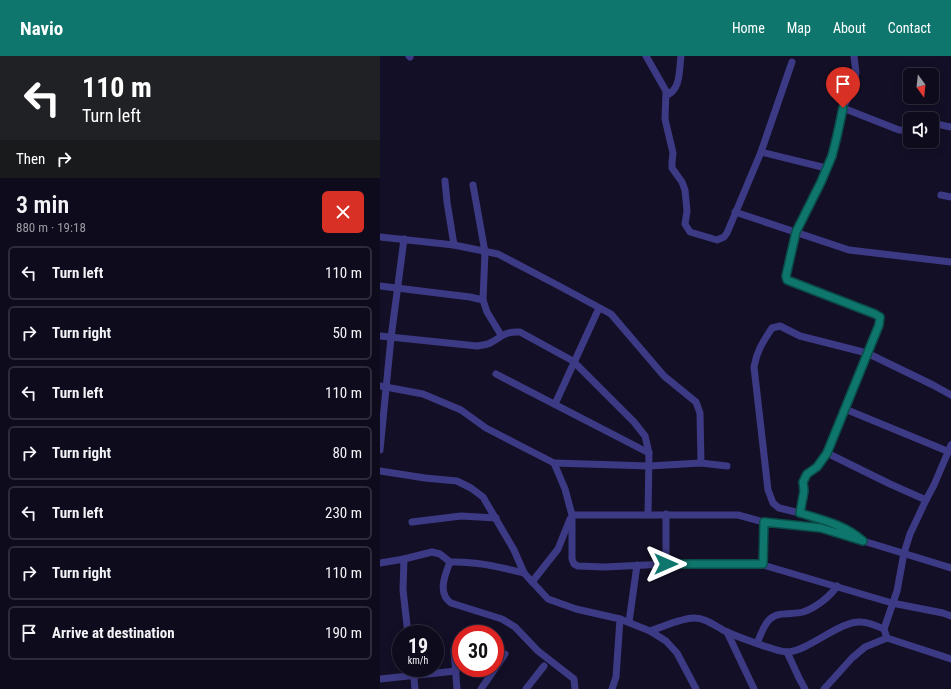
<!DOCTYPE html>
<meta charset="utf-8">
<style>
body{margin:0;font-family:"Roboto Condensed",sans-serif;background:#1c1929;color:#f1f3f6;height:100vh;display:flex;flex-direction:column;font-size:15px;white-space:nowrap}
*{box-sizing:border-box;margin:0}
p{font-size:13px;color:#9b9ba3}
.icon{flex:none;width:22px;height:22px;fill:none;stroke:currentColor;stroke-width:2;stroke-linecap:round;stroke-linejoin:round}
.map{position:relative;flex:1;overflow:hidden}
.drawer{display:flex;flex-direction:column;background:#0e0b1c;width:380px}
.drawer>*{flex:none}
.hud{background:#202124;color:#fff;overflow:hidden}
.needle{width:26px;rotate:165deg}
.buttons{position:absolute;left:523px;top:12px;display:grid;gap:8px}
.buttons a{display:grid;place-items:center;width:36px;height:36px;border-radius:6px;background:#0e0b1c;box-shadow:0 2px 10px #0003,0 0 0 1px #2e2b3b;font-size:20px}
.speed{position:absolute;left:12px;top:569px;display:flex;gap:8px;font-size:20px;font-weight:700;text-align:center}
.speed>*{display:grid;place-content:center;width:52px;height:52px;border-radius:50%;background:#0e0b1c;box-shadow:0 2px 10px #0003,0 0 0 1px #2e2b3b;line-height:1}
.speed small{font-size:10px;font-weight:400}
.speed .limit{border:6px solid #d22;background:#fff;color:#111}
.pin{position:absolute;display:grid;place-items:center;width:34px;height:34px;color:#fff;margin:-41px -17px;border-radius:50% 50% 50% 0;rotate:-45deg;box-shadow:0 0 4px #0007}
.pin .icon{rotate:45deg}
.me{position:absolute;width:44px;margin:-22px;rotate:90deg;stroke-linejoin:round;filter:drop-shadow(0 0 3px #0008)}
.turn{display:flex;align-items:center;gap:14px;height:84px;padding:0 16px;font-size:18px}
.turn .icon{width:52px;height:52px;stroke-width:2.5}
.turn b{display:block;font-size:28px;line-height:34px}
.then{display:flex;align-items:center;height:38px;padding:0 16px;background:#0003;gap:8px;font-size:15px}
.round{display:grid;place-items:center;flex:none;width:42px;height:42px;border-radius:6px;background:#1c1929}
.overview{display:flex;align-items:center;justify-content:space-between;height:68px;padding:0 16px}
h1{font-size:24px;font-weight:600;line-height:30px}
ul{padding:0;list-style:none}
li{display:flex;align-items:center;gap:12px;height:54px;margin:0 8px 6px;padding:0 8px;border:2px solid #2e2b3b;border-radius:6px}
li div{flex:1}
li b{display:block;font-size:15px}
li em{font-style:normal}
header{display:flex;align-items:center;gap:24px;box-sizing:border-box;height:56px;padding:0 20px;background:#0f766e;color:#fff}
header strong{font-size:19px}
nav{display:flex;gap:22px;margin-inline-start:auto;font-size:14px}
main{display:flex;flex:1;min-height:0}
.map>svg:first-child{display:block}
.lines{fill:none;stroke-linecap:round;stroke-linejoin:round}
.minor{stroke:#3d3a85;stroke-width:7}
.route-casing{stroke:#0a4d48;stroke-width:10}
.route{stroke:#0f766e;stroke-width:7}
</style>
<header>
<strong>Navio</strong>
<nav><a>Home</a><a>Map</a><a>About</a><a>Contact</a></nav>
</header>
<main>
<section class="drawer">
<div class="hud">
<div class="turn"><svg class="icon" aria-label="left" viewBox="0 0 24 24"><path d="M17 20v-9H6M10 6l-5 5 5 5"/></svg><div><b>110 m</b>Turn left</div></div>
<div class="then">Then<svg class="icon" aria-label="right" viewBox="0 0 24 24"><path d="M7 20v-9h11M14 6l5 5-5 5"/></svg></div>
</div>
<div class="overview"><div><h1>3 min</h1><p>880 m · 19:18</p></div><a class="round" style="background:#d93025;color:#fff"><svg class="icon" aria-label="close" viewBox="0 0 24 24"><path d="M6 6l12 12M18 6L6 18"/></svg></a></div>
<ul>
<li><svg class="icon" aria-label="left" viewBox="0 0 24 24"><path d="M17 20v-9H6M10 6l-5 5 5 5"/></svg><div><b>Turn left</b></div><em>110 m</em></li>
<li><svg class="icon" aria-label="right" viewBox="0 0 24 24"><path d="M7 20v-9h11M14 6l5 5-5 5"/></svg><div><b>Turn right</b></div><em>50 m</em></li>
<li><svg class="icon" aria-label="left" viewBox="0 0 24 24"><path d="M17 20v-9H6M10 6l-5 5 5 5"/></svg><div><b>Turn left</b></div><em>110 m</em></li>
<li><svg class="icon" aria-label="right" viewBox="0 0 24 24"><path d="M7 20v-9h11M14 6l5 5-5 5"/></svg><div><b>Turn right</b></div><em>80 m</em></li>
<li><svg class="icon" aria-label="left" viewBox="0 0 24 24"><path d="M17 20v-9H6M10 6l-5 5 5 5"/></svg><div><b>Turn left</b></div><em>230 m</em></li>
<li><svg class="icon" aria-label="right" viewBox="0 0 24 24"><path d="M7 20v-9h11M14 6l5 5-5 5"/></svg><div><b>Turn right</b></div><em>110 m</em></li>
<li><svg class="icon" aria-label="arrive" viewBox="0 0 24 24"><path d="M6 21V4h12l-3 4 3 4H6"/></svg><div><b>Arrive at destination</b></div><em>190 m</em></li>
</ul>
</section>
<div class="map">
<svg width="571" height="633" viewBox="0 0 571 633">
<rect width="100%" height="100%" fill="#130f26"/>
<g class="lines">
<g class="minor">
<path d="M29 0 30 1"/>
<path d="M266 0 286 35 285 63 293 97 292 106V112L302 126 305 134 307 155 305 168 310 176 337 184 344 181 347 177 381 96 412 6"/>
<path d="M287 39C301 33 299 14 301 0"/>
<path d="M463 52 519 74H524L530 65"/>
<path d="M552 67 571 71"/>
<path d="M381 96 446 112"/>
<path d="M65 125 67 146 74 189"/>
<path d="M561 139 571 141"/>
<path d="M355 156 469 194 571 206"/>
<path d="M0 181 74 189 118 198 181 231 231 258 284 320 316 346 320 357 321 407"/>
<path d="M0 230 90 241 103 244 105 196 93 129"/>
<path d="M103 244 107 256 121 279"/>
<path d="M0 280 97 290C101 289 107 289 110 287 122 281 125 275 140 276L193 305 254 366 265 380 269 397 268 459"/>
<path d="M116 318 269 397"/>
<path d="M0 330 43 338 81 354 106 372 174 407 185 433 192 459V503L194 508 198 510 225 511 286 508 383 509 512 547 563 557 571 560"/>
<path d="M175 348 219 252"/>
<path d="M465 353 567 395"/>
<path d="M0 394 11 282 24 183"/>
<path d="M447 397 510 428 546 444"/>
<path d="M174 407 269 410 321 407 347 410"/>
<path d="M0 415 45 422 77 425 91 432 103 441 134 494 144 517 168 543 196 553 240 563 270 575 286 585 297 597 316 633"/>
<path d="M420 457 424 435 423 426 427 418 437 411 447 397 500 265V261L495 258 407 224 406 220 416 176 441 126 452 100 457 80 463 52 472 34 476 17 474 0"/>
<path d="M286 458V508"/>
<path d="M192 459H358L384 466 441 472 571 512"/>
<path d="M32 466 81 460 116 462"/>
<path d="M483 485C460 465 428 459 399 452L393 447 388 434 374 311C377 294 383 286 392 272L400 270 420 280 487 297 553 329 571 339"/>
<path d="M24 503 52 496 60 498 70 506C95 505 119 511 144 517"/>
<path d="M70 506C65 519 57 537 71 547L122 563 135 571 158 595 194 623 195 633"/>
<path d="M0 507 24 503 23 534 28 578"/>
<path d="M383 509 384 466"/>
<path d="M152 526 178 493 190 463"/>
<path d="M249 566 257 509"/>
<path d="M504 573 517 535 524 497 530 478 546 444 554 429 571 389"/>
<path d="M270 575C283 571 301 562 314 562 327 562 336 571 347 576 356 580 400 597 408 596 430 594 461 564 481 566 488 566 497 570 504 573L507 582 571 603"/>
<path d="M347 576 374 633"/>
<path d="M377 587C381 579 383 569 390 563 399 555 413 559 423 556 435 552 450 541 457 530"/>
<path d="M74 594 77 633"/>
<path d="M407 596 419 622 425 633"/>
<path d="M33 612 35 633"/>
<path d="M0 623 76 615"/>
<path d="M101 633 125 598"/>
<path d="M146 633 164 610"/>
<path d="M232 633 236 621 240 563"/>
<path d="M444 633 472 602 485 591 507 582"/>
</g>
</g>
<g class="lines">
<g class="route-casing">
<path id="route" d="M286 508H383L384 466 441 472 483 485C465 469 443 464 420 457L424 435 423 426 427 418 437 411 447 397 499 269 500 261 495 258 407 224 406 220 416 176 441 126 452 100 457 80 463 52"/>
</g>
<use href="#route" class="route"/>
</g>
</svg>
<div class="buttons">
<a><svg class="needle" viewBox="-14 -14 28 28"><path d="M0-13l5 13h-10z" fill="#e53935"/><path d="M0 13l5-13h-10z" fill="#9b9ba3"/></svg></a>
<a><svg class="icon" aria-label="sound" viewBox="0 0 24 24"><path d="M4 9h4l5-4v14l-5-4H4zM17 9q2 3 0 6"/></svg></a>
</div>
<div class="speed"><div>19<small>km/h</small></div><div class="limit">30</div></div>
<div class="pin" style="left:463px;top:52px;background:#d93025"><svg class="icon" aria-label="arrive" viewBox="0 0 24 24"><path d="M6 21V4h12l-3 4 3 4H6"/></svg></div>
<svg class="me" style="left:286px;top:508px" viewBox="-20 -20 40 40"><path d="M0-17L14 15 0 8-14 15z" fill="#0f766e" stroke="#fff" stroke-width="4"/></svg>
</div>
</main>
